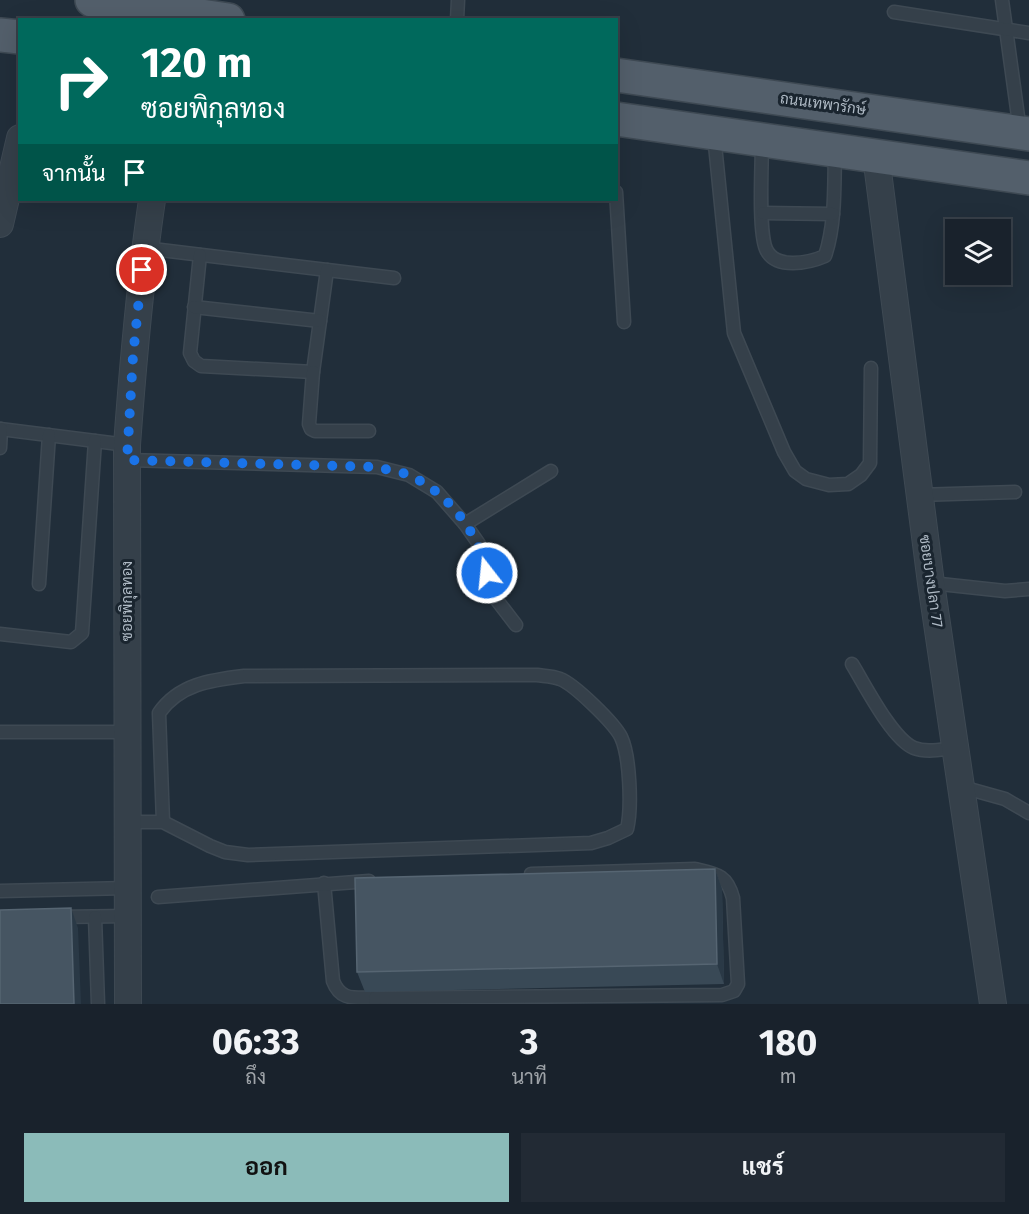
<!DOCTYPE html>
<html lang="th">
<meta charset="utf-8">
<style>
body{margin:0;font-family:"Fira Sans",Sarabun,sans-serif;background:#222a34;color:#f1f3f6;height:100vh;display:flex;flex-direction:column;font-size:22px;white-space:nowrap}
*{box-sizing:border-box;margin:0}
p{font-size:20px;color:#9fa4a9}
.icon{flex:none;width:33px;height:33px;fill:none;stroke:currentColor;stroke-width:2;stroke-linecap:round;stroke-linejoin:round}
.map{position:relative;height:1004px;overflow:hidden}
.details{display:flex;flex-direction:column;background:#19222c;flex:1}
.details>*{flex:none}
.hud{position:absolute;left:18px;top:18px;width:600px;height:183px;border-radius:0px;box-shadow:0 6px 24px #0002,0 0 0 2px #373f48;background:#00695c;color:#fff;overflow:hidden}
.tools{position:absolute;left:945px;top:219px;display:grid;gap:12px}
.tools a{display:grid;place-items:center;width:66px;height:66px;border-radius:0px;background:#19222c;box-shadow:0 6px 24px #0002,0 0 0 2px #373f48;font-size:30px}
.pin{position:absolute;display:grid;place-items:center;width:51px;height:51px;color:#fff;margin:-26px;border:3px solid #fff;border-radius:50%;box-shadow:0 2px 6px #0007}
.me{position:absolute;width:66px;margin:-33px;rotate:344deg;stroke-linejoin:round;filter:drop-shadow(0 0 4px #0008)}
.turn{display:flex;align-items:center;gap:21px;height:126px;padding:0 24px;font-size:27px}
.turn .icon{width:78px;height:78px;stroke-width:2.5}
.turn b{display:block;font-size:42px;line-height:51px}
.then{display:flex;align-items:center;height:57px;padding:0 24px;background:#0003;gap:12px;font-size:22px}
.eta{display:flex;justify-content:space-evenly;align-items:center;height:102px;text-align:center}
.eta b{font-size:36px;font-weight:700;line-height:42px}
.button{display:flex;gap:12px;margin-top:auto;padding:12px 24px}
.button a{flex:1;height:69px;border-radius:0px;background:#8bbbb9;color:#111;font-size:24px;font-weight:700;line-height:69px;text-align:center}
.button a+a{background:#222a34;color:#f1f3f6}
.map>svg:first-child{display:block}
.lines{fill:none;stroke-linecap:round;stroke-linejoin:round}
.lane-casing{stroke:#3e4953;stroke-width:15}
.street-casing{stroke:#3e4953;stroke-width:28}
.primary-casing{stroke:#3e4953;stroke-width:36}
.lane{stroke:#35404a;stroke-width:12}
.street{stroke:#35404a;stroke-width:26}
.primary{stroke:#535f6b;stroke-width:33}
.wall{fill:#394956}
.shaded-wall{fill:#2a3946}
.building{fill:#465562;stroke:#566572;stroke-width:1.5}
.route{stroke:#1a73e8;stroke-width:10;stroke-dasharray:0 18}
.labels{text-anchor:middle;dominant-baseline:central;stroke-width:6;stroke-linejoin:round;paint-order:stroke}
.street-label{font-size:15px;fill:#b0bbc6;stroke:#1a252f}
</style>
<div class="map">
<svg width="1029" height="1004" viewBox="0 0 1029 1004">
<rect width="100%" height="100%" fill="#212e3a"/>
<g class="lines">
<g class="lane-casing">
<g id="lane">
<path d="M1002 0 1020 131"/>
<path d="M894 12 1029 33"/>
<path d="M457 20 458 0"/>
<path d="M714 135 734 333 784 452 795 471 806 479 829 485 848 484 861 475 870 463 871 368"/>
<path d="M762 141C762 165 758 230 766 249 775 270 809 263 825 256 836 223 834 185 835 151"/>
<path d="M616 192 624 322"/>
<path d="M763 213 833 214"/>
<path d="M144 248 394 278"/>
<path d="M200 255 190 353 194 361 201 366 313 372 327 270"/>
<path d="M194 307 320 321"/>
<path d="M313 372 309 424 311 429 315 431H369"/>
<path d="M0 429 127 445"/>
<path d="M0 448 1 429"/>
<path d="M127 460 377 467 409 475 437 492 465 524 479 544 490 587 496 599 516 625"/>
<path d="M918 495 1015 492"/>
<path d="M465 524 551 471"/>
<path d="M931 583 1005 591 1029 589"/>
<path d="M39 584 49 435"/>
<path d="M0 634 71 642 82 633 95 441"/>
<path d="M852 664C865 685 892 739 914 748 927 753 943 749 957 748"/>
<path d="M0 732H128"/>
<path d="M962 787 1005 799 1029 813"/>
<path d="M128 822H163L210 846 225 852 248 855 591 843 608 838 627 829C632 808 630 756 621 737 614 723 574 684 560 679 553 676 544 676 537 675L244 676C211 680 179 684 159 713L163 822"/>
<path d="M324 883 333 981C341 1002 356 997 375 998"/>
<path d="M0 891 128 888"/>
<path d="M158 897 369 881"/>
<path d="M57 917 128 916"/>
<path d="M95 917 98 1004"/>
<path d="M376 1004 375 998 722 995 734 991 738 984 733 898C727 875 717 874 695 869L531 874"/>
</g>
</g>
<g class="street-casing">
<g id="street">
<path d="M876 156 931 583 993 1004"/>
<path d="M0 224 20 138"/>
<path d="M128 1004 127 445C133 363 140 281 152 200"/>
</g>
</g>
<g class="primary-casing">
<g id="primary">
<path d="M92 0 228 20"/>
<path d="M0 35 20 37"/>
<path d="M616 75 1029 134"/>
<path d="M616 119 1029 178"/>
</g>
</g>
<use href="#lane" class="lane"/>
<use href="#street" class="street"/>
<use href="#primary" class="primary"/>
</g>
<path class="wall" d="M715 869 722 889 724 984 365 992 357 972Z"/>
<g class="shaded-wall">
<path d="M715 869 722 889 724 984 717 964Z"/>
<path d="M71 908 78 928 81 1004H74Z"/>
</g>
<g class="building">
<path d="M715 869 717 964 357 972 355 878Z"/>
<path d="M71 908 74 1004H0V910Z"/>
</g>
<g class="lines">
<path class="route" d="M142 270 133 356 127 460 377 467C387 470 399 471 408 475 447 491 479 533 487 573"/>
</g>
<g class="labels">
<g class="street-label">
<text transform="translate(823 104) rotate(8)">ถนนเทพารักษ์</text>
<text transform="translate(931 581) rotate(82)">ซอยบางปลา 77</text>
<text transform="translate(127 601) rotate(-90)">ซอยพิกุลทอง</text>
</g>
</g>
</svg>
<div class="tools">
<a><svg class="icon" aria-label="layers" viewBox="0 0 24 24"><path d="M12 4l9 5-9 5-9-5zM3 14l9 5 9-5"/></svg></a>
</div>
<div class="pin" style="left:142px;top:270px;background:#d93025"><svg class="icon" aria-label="arrive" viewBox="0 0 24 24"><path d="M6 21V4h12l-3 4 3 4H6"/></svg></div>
<svg class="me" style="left:487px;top:573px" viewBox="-20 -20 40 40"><circle r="17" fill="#1a73e8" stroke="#fff" stroke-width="3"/><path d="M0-11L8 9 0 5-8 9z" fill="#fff"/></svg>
<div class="hud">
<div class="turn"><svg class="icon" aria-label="right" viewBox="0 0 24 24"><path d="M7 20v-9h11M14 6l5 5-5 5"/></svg><div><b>120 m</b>ซอยพิกุลทอง</div></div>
<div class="then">จากนั้น<svg class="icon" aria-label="arrive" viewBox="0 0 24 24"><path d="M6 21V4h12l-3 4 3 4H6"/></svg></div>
</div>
</div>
<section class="details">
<div class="eta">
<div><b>06:33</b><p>ถึง</p></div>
<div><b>3</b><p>นาที</p></div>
<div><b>180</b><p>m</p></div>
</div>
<div class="button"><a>ออก</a><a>แชร์</a></div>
</section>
